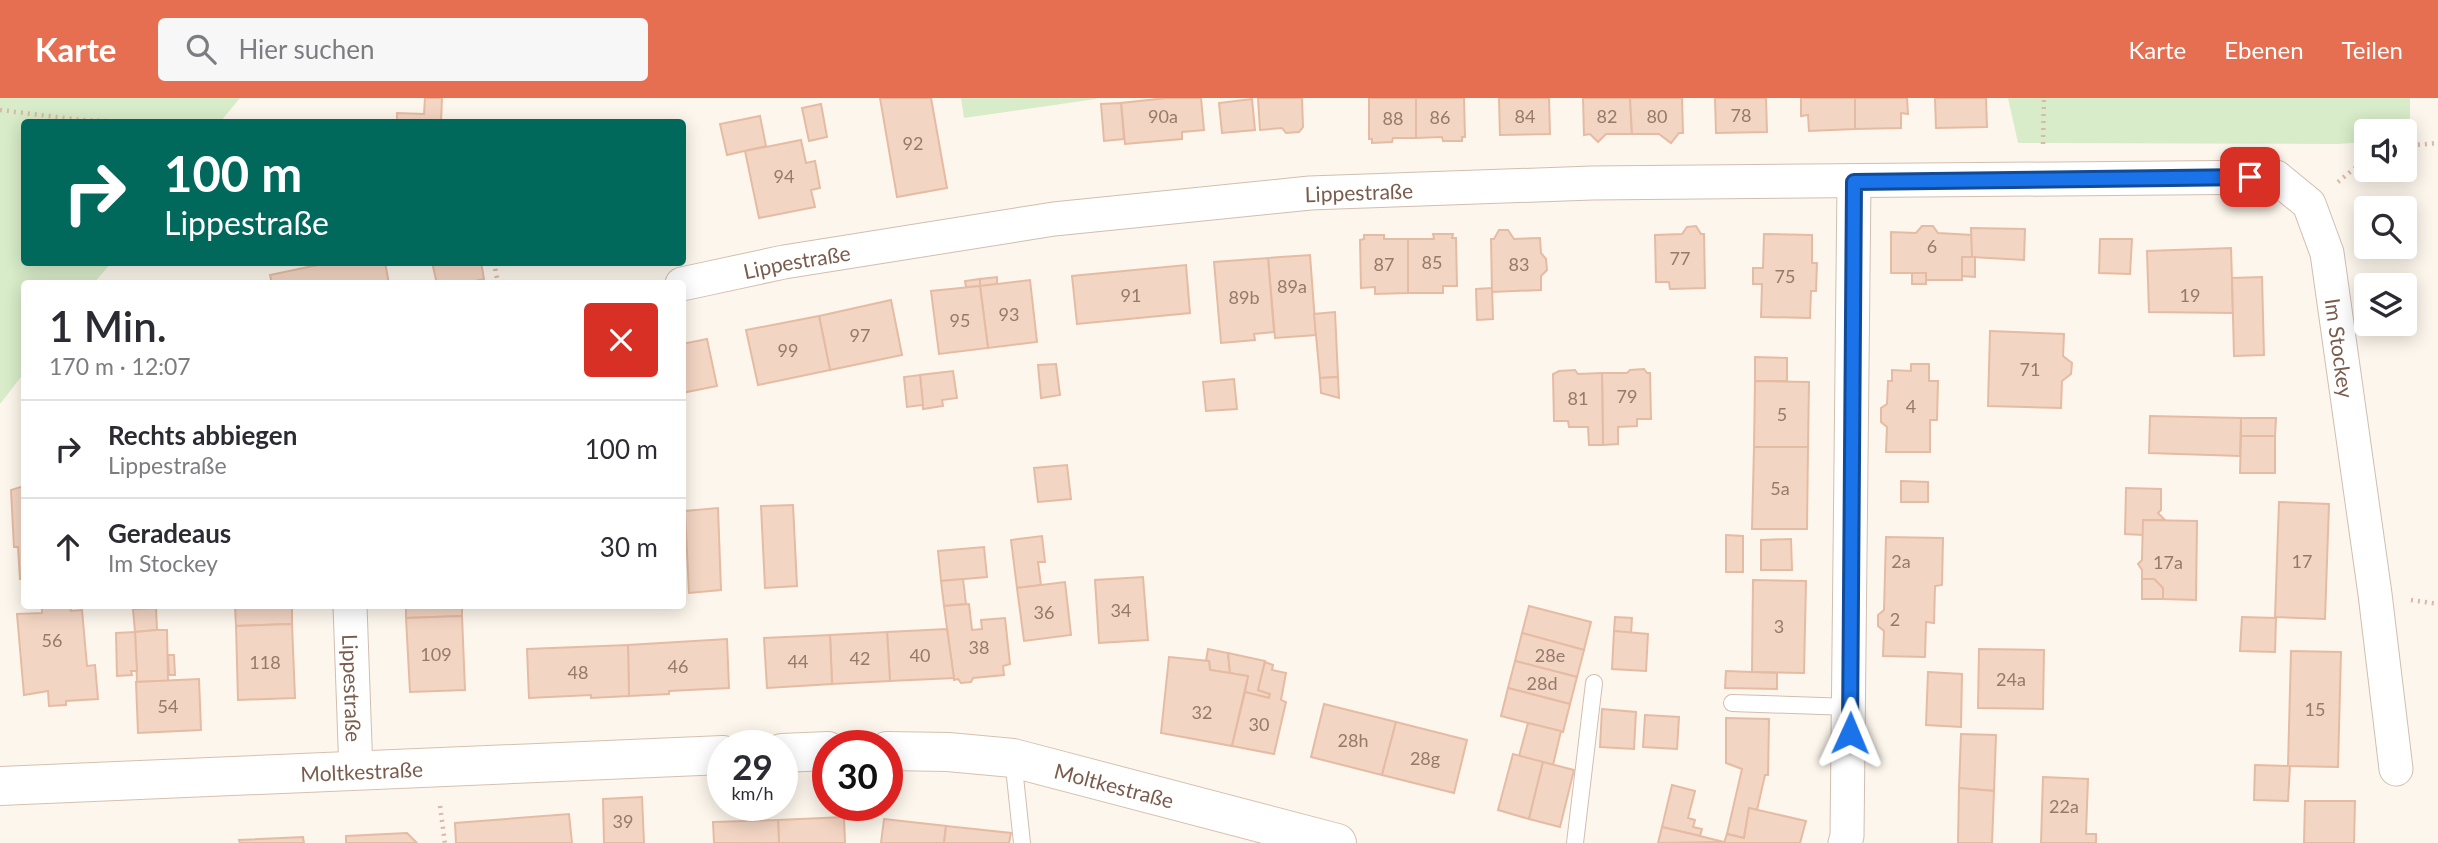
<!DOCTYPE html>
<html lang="de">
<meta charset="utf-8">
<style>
body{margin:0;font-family:Lato,sans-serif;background:#f7f7f7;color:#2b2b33;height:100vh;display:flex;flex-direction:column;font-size:26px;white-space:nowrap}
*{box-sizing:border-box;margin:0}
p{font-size:23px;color:#7c7c81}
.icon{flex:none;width:38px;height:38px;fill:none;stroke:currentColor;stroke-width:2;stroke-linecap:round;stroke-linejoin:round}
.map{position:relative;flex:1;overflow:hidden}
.panel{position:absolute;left:21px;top:182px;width:665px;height:329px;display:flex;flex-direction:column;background:#fff;border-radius:7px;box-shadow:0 4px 18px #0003}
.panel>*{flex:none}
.hud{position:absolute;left:21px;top:21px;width:665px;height:147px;border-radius:7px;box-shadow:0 4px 18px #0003;background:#00695c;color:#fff;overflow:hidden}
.controls{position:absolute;left:2354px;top:21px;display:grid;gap:14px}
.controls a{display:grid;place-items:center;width:63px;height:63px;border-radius:7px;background:#fff;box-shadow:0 4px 18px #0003;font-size:35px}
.speed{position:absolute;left:707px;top:632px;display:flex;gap:14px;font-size:35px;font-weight:700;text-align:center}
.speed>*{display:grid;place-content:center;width:91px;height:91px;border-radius:50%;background:#fff;box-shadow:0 4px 18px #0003;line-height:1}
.speed small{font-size:18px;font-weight:400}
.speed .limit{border:10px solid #d22;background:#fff;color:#111}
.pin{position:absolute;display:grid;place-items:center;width:60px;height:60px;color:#fff;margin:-30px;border-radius:14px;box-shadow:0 4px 10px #0006}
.me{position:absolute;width:77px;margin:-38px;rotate:1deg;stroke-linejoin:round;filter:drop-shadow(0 0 5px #0008)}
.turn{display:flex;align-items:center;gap:24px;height:147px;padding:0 28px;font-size:32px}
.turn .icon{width:91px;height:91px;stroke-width:2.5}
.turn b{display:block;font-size:49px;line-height:60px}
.round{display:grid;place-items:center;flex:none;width:74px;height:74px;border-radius:7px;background:#f7f7f7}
.head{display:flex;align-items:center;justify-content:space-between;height:119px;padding:0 28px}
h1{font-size:42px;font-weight:600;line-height:52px}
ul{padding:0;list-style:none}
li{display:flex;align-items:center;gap:21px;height:98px;padding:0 28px;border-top:2px solid #e1e1e2}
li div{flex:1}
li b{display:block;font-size:26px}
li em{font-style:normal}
header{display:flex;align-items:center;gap:42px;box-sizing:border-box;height:98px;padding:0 35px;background:#e76f51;color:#fff}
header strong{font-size:33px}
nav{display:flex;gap:38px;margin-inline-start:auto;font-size:24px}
.search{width:490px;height:63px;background:#f7f7f7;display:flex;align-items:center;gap:18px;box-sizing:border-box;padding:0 24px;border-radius:7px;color:#7c7c81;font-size:26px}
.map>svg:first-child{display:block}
.green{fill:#d8ecc9}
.building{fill:#f3d5c3;stroke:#e6bba3;stroke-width:2}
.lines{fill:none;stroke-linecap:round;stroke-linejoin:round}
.lane-casing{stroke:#d1beb0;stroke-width:18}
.street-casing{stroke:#d1beb0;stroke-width:35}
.secondary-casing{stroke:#d6c0b0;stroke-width:40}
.path{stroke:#d9b8a5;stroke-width:4.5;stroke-dasharray:2 5;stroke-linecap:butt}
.lane{stroke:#fff;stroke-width:16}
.street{stroke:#fff;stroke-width:33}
.secondary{stroke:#fff;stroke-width:38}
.route-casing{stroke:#114b97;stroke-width:18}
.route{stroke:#1a73e8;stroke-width:12}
.labels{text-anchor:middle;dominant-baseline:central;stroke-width:6;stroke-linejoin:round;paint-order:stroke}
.number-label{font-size:18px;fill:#987a6a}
.street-label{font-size:21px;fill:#7a5c4d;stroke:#fffaf3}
</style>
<header>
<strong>Karte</strong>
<div class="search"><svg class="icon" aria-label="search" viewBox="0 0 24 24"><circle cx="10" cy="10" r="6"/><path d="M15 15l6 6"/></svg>Hier suchen</div>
<nav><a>Karte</a><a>Ebenen</a><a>Teilen</a></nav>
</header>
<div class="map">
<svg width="2438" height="745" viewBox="0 0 2438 745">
<rect width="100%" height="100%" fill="#fdf6ec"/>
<g class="green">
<path d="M0 0H240L220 24H24V164L111 165 94 185 24 186V275L0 306Z"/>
<path d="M961 0H1096V1L964 20Z"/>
<path d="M2008 0H2410V40H2405L2404 33H2366V44L2338 46 2018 45Z"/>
</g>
<g class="building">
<path d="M425 0H442L441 24H397V15L424 16Z"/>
<path d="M880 0H931L947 90 897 99Z"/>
<path d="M1167 0H1201L1204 32 1182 34V41L1125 46 1121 5Z"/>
<path d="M1258 0H1302L1303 29 1299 34 1286 35 1282 30 1260 32Z"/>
<path d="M1369 0H1416V40H1393L1392 44 1372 45V41H1369Z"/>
<path d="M1416 0H1464L1465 39H1462V43H1443L1442 39 1416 40Z"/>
<path d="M1499 0H1549L1550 36 1500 37Z"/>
<path d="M1583 0H1630L1632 36H1606L1598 44 1590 36 1584 37Z"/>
<path d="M1630 0H1682L1683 35H1679L1671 45 1659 36H1632Z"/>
<path d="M1715 0H1766L1767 34 1716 35Z"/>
<path d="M1801 0H1855V31L1809 33 1808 17 1801 18Z"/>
<path d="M1855 0H1907L1908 16 1901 15V30L1855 31Z"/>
<path d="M1935 0H1986L1987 29 1936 30Z"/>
<path d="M1252 1 1255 32 1222 35 1219 5Z"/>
<path d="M1121 5 1124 41 1104 43 1101 6Z"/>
<path d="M821 6 827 39 809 43 802 10Z"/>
<path d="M760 18 766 48 727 57 720 26Z"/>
<path d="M801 42 806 65 815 63 820 90 811 92 815 109 759 120 745 53Z"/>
<path d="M1696 128 1701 136H1704L1705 190 1670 191 1669 184H1656L1655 137 1682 136 1687 129Z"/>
<path d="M1922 128H1933L1938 135 1972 137V159H1962V182H1926V175H1891V134L1916 135Z"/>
<path d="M1971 130 2025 131 2024 162 1972 159Z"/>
<path d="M1499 132H1508L1514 141 1540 140 1541 155 1546 161 1547 172 1541 178V192L1492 194 1491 141H1494Z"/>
<path d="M1433 136H1453L1452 140H1456L1457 188H1443V195H1408V141H1434Z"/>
<path d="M1764 136 1812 137V165H1817L1816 193H1811L1810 220 1761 219 1762 186H1753V170H1763Z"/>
<path d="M1364 137H1384V141H1408V195L1375 196V189L1361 190 1360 142 1364 141Z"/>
<path d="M2100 141H2132L2130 176 2099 175Z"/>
<path d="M2231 150 2233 215 2149 214 2147 153Z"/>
<path d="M1310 157 1316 237 1275 240 1268 160Z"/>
<path d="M1962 159H1975V179L1962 178Z"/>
<path d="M1268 160 1274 234 1254 236 1255 242 1221 245 1214 164Z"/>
<path d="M332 164H385L389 186H272L270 177Z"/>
<path d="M432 164H481L484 181 462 186H437Z"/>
<path d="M1186 167 1190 215 1077 226 1072 178Z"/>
<rect x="1912" y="175" width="14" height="11"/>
<path d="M997 179V186L980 188V181Z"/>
<path d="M2262 179 2264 257 2234 258 2232 180Z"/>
<path d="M980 181V188L966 189 965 183Z"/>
<path d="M1030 182 1037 244 988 250 980 188Z"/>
<path d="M980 188 988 250 939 256 931 193Z"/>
<path d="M1492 190 1493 221 1477 222 1476 191Z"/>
<path d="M891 202 902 257 830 272 819 218Z"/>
<path d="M1335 214 1338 279 1320 280 1314 216Z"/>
<path d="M819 218 830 272 758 287 746 232Z"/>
<path d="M1990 233 2064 236 2063 258 2072 265 2071 276 2062 283 2061 310 1988 308Z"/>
<path d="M707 241 717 288 682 295V246Z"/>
<path d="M1755 259 1787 260V283H1755Z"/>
<path d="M1056 266 1060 297 1041 300 1038 267Z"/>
<path d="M1911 266H1929V283H1938L1937 322H1930V354H1886L1887 329 1881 324V310L1887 306 1888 283H1892V272L1911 273Z"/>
<path d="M1644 271 1647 275H1650L1651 321H1637V328L1618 329V346L1603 347 1602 275H1627L1630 272Z"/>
<path d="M1575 272 1578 276 1602 275 1603 347H1589L1588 329H1569L1568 323H1554L1553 276 1559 273Z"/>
<path d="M953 273 957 300 942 302 943 308 923 311 920 277Z"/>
<path d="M920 277 923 307 907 309 904 279Z"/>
<path d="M1338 279 1339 300 1321 295 1320 280Z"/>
<path d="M1234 281 1237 311 1206 313 1203 284Z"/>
<path d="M1755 283 1809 284 1808 349H1754Z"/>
<path d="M2150 318 2241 320 2240 358 2149 355Z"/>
<path d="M2241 320H2276L2275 338H2241Z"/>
<path d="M2241 338H2275V375H2240Z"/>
<path d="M1754 349H1808L1807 431H1752Z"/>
<path d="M1067 367 1071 401 1038 404 1034 370Z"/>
<path d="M1901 383 1928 384V404H1901Z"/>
<path d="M24 388V481H20L18 449H14L11 392Z"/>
<path d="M2126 390 2161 391V412L2158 415 2165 422H2143V437L2125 436Z"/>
<path d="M2279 404 2329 406 2325 521 2275 519Z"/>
<path d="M793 407 797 488 765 490 761 408Z"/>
<path d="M718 410 721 492 689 495 685 413Z"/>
<path d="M2143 422 2197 423 2196 502 2163 501V490L2154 481H2142V472L2138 466 2142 462Z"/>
<path d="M1726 437 1743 438V474H1726Z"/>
<path d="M1042 438 1045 464H1038L1041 487 1017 490 1011 442Z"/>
<path d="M1886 439 1943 440 1942 487 1935 488 1934 525 1926 524 1925 559 1883 558 1884 533 1878 528V517L1884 512Z"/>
<path d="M1791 441 1792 472H1761V442Z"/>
<path d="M984 449 987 479 941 483 938 453Z"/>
<path d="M1143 479 1148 542 1099 545 1095 482Z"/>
<path d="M963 481 966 506 944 508 941 483Z"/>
<path d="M2142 481H2154L2163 490V501H2142Z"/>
<path d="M1753 482 1806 483 1804 575 1752 574Z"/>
<path d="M1065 484 1071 537 1024 543 1017 490Z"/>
<path d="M969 506 972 532 982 531 981 522 1005 520 1010 566 1003 568 1004 577 973 580 971 584 961 585 958 581 954 582 944 508Z"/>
<path d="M42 508H70L71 513 82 512 87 568 95 567 98 601 66 603V607L49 608 48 593 24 597 17 516 42 515Z"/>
<path d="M235 508H292V526L236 528Z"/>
<path d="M406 508H462V518L406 520Z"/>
<path d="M1529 508 1591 524 1584 552 1522 535Z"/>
<path d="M156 510 157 532 135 534 133 511Z"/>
<path d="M462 518 465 592 410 594 406 520Z"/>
<path d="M1615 519 1632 520 1631 535 1614 533Z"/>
<path d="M2242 519 2276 520 2275 554 2240 553Z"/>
<path d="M292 526 295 600 238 602 236 528Z"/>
<path d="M947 531 954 580 890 583 887 534Z"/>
<path d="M157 532H167L168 583 137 584 135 534Z"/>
<path d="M1614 533 1648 536 1646 573 1612 571Z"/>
<path d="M135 534 137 573H131L132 577 117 578 116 535Z"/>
<path d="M887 534 890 583 832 586 830 537Z"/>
<path d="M1522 535 1584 552 1577 579 1515 563Z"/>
<path d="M830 537 832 586 767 590 764 540Z"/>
<path d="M727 541 729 590 669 593V596L629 598 628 547Z"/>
<path d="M628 547 629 598 591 600V597L529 600 527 551Z"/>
<path d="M1208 551 1228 555 1230 575 1210 572 1209 563H1206Z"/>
<path d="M1979 551 2044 552 2043 611 1978 610Z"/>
<path d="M2291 553 2341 554 2338 669 2288 668Z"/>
<path d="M1228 555 1265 563 1258 592 1270 596 1269 600 1245 594 1248 578 1230 575Z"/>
<path d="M168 557H174L175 577H169Z"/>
<path d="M1169 559 1209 563 1210 572 1248 578 1232 648 1161 635Z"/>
<path d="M1515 563 1577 579 1570 606 1508 590Z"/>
<path d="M1265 564 1273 567 1272 572 1286 575 1281 602 1286 604 1274 656 1232 648 1245 594 1269 600 1270 596 1258 592Z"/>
<path d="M1726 573 1777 575V591L1725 590Z"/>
<path d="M1928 574 1962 576 1961 629 1926 627Z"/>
<path d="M199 581 201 632 138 635 136 584Z"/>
<path d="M1508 590 1570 606 1563 634 1501 618Z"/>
<path d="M1324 606 1396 624 1382 677 1311 659Z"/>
<path d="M1602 611 1636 614 1634 651 1600 649Z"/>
<path d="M1645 617 1679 619 1677 651 1643 649Z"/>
<path d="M1726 620 1769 621 1768 677H1765L1757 712 1749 710 1744 740 1727 736 1742 671 1726 665Z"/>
<path d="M1396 624 1467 642 1454 695 1382 677Z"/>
<path d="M1528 625 1561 633 1553 667 1519 658Z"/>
<path d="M1961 636 1996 637 1994 693 1959 690Z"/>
<path d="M1513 656 1543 664 1529 721 1498 712Z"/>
<path d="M1543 664 1574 672 1560 729 1529 721Z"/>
<path d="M2255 667 2290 668 2288 703 2254 702Z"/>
<path d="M2043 679 2088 681 2086 736H2096V745H2041Z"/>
<path d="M1672 687 1695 693 1688 720 1695 722 1693 729 1702 731 1700 738 1662 729Z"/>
<path d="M1959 690 1994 693 1992 745H1958Z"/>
<path d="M642 699 644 745H604L603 701Z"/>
<path d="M2305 703H2355L2354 745H2304Z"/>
<path d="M1749 710 1806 723 1800 745H1724L1727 736 1744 740Z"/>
<path d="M569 716 572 745H456L455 725Z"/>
<path d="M844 719 845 745H779L778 722Z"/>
<path d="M884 721 946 728 944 745H881Z"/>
<path d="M778 722 779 745H714L713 724Z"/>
<path d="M946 728 1011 735 1009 745H944Z"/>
<path d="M1662 729 1700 738 1724 744 1658 745Z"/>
<path d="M407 735 417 745H346V738Z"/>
<path d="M303 739 304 745H240L239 742Z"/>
</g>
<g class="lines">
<g class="lane-casing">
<g id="lane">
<path d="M1732 605 1850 609"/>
<path d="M1013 660 1022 745"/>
<path d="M1575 745 1594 585"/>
</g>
</g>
<g class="street-casing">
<g id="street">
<path id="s1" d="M682 186 784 164 1054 121 1310 95 1592 85 2276 79 2309 106 2327 155 2375 496 2396 671"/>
<path id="s2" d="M350 508 356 674"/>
<path d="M1845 745 1847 738 1854 84"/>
</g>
</g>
<g class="secondary-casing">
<g id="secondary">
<path id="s3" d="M887 653 948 654 1013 660 1337 745"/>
<path d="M782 655 828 653"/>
<path id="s4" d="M0 688 723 657"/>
</g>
</g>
<g class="path">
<path d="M0 12 81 22 134 24"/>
<path d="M2043 46 2044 0"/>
<path d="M2404 48 2438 45"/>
<path d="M2338 84 2366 61"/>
<path d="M494 164 498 186"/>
<path d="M2411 502 2438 506"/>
<path d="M440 708 445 745"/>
</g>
<use href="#lane" class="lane"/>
<use href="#street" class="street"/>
<use href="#secondary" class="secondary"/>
</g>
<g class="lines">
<g class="route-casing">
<path id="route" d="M1850 635 1854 84 2250 79"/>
</g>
<use href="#route" class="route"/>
</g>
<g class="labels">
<g class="number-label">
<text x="1741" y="17">78</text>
<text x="1163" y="18">90a</text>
<text x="1525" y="18">84</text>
<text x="1607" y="18">82</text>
<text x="1657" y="18">80</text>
<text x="1440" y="19">86</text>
<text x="1393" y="20">88</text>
<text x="913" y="45">92</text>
<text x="784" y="78">94</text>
<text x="1932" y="148">6</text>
<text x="1680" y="160">77</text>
<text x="1432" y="164">85</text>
<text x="1384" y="166">87</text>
<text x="1519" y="166">83</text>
<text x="1785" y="178">75</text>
<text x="1292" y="188">89a</text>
<text x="1131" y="197">91</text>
<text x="2190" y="197">19</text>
<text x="1244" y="199">89b</text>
<text x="1009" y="216">93</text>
<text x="960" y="222">95</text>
<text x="860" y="237">97</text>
<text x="788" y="252">99</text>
<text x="2030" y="271">71</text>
<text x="1627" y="298">79</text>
<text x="1578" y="300">81</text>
<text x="1911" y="308">4</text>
<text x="1782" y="316">5</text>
<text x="1780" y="390">5a</text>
<text x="1901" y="463">2a</text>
<text x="2302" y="463">17</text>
<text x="2168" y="464">17a</text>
<text x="1121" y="512">34</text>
<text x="1044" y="514">36</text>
<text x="1895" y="521">2</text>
<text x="1779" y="528">3</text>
<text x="52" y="542">56</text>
<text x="979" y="549">38</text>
<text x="436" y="556">109</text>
<text x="920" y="557">40</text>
<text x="1550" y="557">28e</text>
<text x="860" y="560">42</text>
<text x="798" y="563">44</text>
<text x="265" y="564">118</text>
<text x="678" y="568">46</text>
<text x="578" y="574">48</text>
<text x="2011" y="581">24a</text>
<text x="1542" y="585">28d</text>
<text x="168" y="608">54</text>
<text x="2315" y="611">15</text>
<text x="1202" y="614">32</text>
<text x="1259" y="626">30</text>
<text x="1353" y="642">28h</text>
<text x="1425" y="660">28g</text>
<text x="2064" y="708">22a</text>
<text x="623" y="723">39</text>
</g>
<g class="street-label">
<text stroke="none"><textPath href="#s1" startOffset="684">Lippestraße</textPath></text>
<text stroke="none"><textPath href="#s1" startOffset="117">Lippestraße</textPath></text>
<text stroke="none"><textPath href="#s1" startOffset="1792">Im Stockey</textPath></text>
<text stroke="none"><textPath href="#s2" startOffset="82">Lippestraße</textPath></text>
<text stroke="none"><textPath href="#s4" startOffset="362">Moltkestraße</textPath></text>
<text stroke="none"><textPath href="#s3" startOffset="231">Moltkestraße</textPath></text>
</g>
</g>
</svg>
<div class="controls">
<a><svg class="icon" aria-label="sound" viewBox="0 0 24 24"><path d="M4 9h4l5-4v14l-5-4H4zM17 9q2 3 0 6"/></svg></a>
<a><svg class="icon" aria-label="search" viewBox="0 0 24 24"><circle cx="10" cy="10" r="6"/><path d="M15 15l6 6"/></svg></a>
<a><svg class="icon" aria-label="layers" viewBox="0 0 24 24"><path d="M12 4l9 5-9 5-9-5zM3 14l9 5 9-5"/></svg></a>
</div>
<div class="speed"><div>29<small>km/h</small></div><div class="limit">30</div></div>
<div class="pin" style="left:2250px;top:79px;background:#d93025"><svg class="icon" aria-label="arrive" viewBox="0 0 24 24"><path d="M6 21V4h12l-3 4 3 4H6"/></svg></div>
<svg class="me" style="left:1850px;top:635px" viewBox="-20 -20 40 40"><path d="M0-17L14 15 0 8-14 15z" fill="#1a73e8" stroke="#fff" stroke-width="4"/></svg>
<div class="hud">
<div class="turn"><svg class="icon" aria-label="right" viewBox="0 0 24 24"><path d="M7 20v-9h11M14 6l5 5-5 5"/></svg><div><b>100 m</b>Lippestraße</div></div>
</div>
<section class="panel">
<div class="head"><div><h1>1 Min.</h1><p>170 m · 12:07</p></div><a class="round" style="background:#d93025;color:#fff"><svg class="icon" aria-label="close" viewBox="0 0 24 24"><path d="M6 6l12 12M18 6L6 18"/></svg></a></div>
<ul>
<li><svg class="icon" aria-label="right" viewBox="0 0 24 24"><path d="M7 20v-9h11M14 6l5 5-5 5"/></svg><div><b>Rechts abbiegen</b><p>Lippestraße</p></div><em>100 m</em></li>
<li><svg class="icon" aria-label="ahead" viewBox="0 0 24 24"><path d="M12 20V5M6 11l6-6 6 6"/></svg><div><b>Geradeaus</b><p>Im Stockey</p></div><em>30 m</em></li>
</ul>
</section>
</div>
